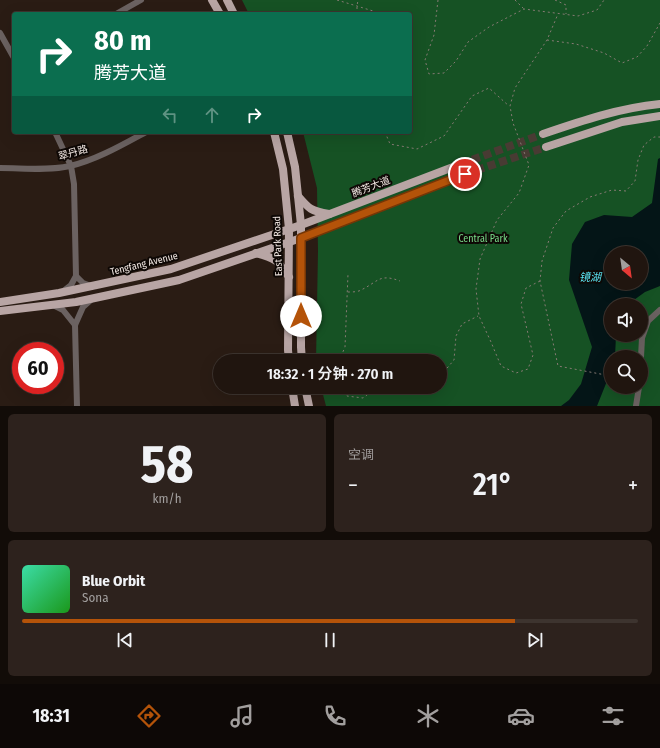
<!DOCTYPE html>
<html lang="zh">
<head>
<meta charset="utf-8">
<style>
  :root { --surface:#20150f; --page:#2d221d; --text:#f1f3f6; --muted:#a29f9e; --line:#3d342f; --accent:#b45309 }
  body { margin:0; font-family:"Fira Sans Condensed","Noto Sans SC",sans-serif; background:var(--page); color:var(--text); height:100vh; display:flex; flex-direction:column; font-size:15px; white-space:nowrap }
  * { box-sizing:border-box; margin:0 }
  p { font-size:13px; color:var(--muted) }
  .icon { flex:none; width:22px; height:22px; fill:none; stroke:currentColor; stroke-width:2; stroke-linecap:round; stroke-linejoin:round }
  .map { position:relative; height:406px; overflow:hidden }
  .side { display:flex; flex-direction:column; gap:8px; padding:8px; background:#120c08; flex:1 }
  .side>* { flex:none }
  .banner { position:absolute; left:12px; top:12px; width:400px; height:122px; border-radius:4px; box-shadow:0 4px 16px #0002,0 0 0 1px var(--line); background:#0b6e4f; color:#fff; overflow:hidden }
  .needle { width:26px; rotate:151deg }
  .tools { position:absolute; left:604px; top:246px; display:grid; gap:8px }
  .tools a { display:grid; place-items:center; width:44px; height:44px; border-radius:50%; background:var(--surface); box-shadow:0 4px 16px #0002,0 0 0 1px var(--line); font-size:20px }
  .speed { position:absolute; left:12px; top:342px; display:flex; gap:8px; font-size:20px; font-weight:700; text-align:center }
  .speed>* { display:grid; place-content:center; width:52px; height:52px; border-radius:50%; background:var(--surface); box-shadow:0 4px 16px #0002,0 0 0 1px var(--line); line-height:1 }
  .speed .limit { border:6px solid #d22; background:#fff; color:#111 }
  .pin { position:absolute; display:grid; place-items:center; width:34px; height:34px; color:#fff; margin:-17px; border:2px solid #fff; border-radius:50%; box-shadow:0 1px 4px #0007 }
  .me { position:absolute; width:44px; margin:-22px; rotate:0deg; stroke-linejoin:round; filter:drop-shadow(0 0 3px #0008) }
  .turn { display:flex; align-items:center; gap:14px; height:84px; padding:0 16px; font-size:18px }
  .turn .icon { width:52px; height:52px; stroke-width:2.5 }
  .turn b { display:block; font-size:28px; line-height:34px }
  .lanes { display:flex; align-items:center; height:38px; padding:0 16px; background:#0003; justify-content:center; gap:20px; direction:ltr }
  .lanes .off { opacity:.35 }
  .big { font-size:30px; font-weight:600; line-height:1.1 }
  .side .card { flex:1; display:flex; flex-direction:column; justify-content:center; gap:6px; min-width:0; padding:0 14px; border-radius:6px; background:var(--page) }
  .side .dial { align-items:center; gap:0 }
  .dial b { font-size:52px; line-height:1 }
  .song { display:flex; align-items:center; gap:12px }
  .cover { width:48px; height:48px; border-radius:6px; background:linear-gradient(135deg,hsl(160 70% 55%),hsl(120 70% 35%)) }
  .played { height:4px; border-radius:2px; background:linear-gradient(90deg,var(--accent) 80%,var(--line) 80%) }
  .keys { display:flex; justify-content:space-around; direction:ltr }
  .heat { display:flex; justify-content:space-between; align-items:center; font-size:22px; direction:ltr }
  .side .tiles { flex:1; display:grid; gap:8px; grid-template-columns:1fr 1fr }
  .card:last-child { grid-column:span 2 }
  .trip { position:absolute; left:213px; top:354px; width:234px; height:40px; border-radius:20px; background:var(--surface); box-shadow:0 4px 16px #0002,0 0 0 1px var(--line); font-weight:600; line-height:40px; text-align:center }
  .tab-bar { display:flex; height:64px; justify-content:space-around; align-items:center; background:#0d0806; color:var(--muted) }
  .tab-bar .icon { width:28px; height:28px }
  .tab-bar .active { color:var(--accent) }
  .tab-bar b { font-size:18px; color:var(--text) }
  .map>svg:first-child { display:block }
  .green { fill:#165224; fill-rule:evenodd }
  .water { fill:#041517; fill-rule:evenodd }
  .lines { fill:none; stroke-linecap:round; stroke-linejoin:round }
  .major-tunnel { stroke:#483b33; stroke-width:8; stroke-dasharray:8 4; stroke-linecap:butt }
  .path { stroke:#877b74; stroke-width:1; stroke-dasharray:2 3; stroke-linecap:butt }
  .minor { stroke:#6b6261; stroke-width:6 }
  .major { stroke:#b8a5a4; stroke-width:8 }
  .route-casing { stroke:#753606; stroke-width:10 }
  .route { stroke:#b45309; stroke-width:7 }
  .labels { text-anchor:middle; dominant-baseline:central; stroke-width:4; stroke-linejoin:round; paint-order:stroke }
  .street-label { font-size:10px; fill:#f4eae5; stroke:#0e0805 }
  .park-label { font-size:10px; fill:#79dc8a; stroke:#0e0805 }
  .water-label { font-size:11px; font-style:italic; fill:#5ce5f3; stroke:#0e0805 }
</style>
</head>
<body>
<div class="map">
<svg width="660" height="406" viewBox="0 0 660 406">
  <rect width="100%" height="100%" fill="#2a1c14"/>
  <path class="green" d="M242,0h418v406h-334l-5,-19h119v-26h-124l2,-110 -1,-63 -14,-56h107v-118h-161zM611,253h30v30h-30zM611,305h30v30h-30zM611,357h30v30h-30z"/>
  <path class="water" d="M660,158v128l-15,6 -18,13h-16v30h5l-1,22h-4v14l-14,35h-36l8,-6 12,-16 11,-37 -23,-67 3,-36 13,-22 19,-7 28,2 20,-14 6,-44zM611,253h30v30h-30z"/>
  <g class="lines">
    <g class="major-tunnel">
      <path d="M461,164l82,-30"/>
      <path d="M465,174l81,-27"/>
    </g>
    <g class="path">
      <path d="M337,0l46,14"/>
      <path d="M438,0l-4,35 -9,25 4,14 15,-1 12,-12 12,-19 21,-15 35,-18 54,7 19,-6 7,-10"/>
      <path d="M515,0l9,9"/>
      <path d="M555,0l11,5v9"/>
      <path d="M357,14v-8l1,-6"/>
      <path d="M547,40l29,4 28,9 18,10 15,-6 10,-11 13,-23"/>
      <path d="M385,132l5,12 27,5 27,-13 28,-40 17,-8 20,18"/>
      <path d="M540,281l-14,7 -5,16 12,51 -5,14 -12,4 -15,-7 -10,-24 -12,-26 -3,-27 4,-30 17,-39 22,-27 10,-28 -16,-42 -3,-17 5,-18 32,-48 11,-26"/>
      <path d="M348,292c4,0 10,0 13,-2 17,-8 18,-17 39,-9"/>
      <path d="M339,361l6,-14 3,-73"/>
      <path d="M385,361l2,-4 12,-1 5,5"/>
      <path d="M440,375l2,-1 12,-14 2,-24 6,-12 16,-8"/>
      <path d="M611,376l-53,-10 -18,-85 2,-20 11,-33 13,-17 24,-14 22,-7 14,1 9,-10 3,-21 6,-15 10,-8h6"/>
      <path d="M342,387l5,9 16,2 12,-9v-2"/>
    </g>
    <g class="minor">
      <path d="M116,14l25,-14"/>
      <path d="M0,33l14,25"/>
      <path d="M55,132l16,34 3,18 2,92"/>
      <path d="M0,168c23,0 48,3 70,-2 26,-6 52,-21 76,-34"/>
      <path d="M62,292l9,-7 5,-9 7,7 8,3"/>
      <path d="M53,305l10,5 12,15"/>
      <path d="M641,357l1,-19 6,-17 12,-11"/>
      <path d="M77,406l-2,-81 8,-18 9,-8"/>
      <path d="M636,406l3,-19"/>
    </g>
    <g class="major">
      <path d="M212,0l8,14"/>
      <path d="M227,0l7,14"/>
      <path d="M274,132l9,37 6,60 -1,121 1,11"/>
      <path d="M287,132l8,35 6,58v122l1,14"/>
      <path d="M543,134c38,-13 76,-26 117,-30"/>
      <path d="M546,147l76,-25 38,-6"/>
      <path d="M298,196c11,13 13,15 31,18"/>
      <path d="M256,253c20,5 22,8 33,24"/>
      <path d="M0,302l59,-9 112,-24 130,-44 160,-61"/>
      <path d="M0,311l76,-9 103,-22 122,-42 164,-64"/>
      <path d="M292,387l3,19"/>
      <path d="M305,387l4,19"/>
    </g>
  </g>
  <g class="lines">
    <defs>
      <path id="route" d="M301,316v-78l164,-64"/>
    </defs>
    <use href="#route" class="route-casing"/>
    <use href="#route" class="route"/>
  </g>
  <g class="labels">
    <g class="street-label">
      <text transform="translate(73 153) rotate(-16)">翠丹路</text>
      <text transform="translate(371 187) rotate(-21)">腾芳大道</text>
      <text transform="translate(278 246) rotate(-92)">East Park Road</text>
      <text transform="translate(144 264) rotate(-14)">Tengfang Avenue</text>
    </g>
    <g class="park-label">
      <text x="483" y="239">Central Park</text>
    </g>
    <g class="water-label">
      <text x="590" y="277">镜湖</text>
    </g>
  </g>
</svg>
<div class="tools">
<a><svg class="needle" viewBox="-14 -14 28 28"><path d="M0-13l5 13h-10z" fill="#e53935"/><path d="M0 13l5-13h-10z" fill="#a29f9e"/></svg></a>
<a><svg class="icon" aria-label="sound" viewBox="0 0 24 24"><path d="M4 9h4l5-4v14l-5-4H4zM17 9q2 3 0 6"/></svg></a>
<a><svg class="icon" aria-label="search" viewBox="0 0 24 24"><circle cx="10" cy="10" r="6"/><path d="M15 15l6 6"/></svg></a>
</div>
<div class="speed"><div class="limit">60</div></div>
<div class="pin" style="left:465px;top:174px;background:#d93025"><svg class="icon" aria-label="arrive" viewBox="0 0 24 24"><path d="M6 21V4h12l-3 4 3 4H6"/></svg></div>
<svg class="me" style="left:301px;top:316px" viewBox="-20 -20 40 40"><circle r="19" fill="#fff"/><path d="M0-13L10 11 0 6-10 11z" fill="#b45309"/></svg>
<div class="trip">18:32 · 1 分钟 · 270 m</div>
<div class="banner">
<div class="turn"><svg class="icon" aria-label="right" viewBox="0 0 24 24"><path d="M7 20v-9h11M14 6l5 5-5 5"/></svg><div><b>80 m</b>腾芳大道</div></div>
<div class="lanes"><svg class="icon off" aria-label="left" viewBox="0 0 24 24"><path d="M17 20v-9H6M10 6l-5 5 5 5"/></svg><svg class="icon off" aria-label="ahead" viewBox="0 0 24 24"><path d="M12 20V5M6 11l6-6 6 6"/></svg><svg class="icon" aria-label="right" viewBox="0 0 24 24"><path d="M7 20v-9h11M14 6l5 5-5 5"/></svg></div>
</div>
</div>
<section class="side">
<div class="tiles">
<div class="card dial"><b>58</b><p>km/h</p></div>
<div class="card"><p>空调</p>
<div class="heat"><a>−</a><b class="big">21°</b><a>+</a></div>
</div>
<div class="card">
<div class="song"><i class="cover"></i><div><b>Blue Orbit</b><p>Sona</p></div></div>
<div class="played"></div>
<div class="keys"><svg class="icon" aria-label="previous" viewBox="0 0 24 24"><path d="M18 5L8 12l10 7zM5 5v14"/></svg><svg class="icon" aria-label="pause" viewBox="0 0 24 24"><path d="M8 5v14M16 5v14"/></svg><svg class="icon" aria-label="next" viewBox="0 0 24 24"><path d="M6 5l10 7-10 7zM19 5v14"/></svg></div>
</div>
</div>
</section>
<nav class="tab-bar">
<b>18:31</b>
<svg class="icon active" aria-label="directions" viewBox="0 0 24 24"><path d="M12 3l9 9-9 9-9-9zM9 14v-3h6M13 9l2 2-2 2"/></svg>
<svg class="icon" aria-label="music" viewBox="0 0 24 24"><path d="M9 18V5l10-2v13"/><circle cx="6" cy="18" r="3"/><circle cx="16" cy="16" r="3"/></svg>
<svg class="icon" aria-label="phone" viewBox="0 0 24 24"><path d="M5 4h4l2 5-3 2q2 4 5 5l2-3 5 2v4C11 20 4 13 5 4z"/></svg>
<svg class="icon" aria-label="climate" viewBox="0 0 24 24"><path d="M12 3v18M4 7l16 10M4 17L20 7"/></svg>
<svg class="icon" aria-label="car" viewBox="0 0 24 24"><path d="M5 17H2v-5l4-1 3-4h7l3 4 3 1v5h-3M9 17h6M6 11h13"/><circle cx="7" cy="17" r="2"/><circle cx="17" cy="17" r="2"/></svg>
<svg class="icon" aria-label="filters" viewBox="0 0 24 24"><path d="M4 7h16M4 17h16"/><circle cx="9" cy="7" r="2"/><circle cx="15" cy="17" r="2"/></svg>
</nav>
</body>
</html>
